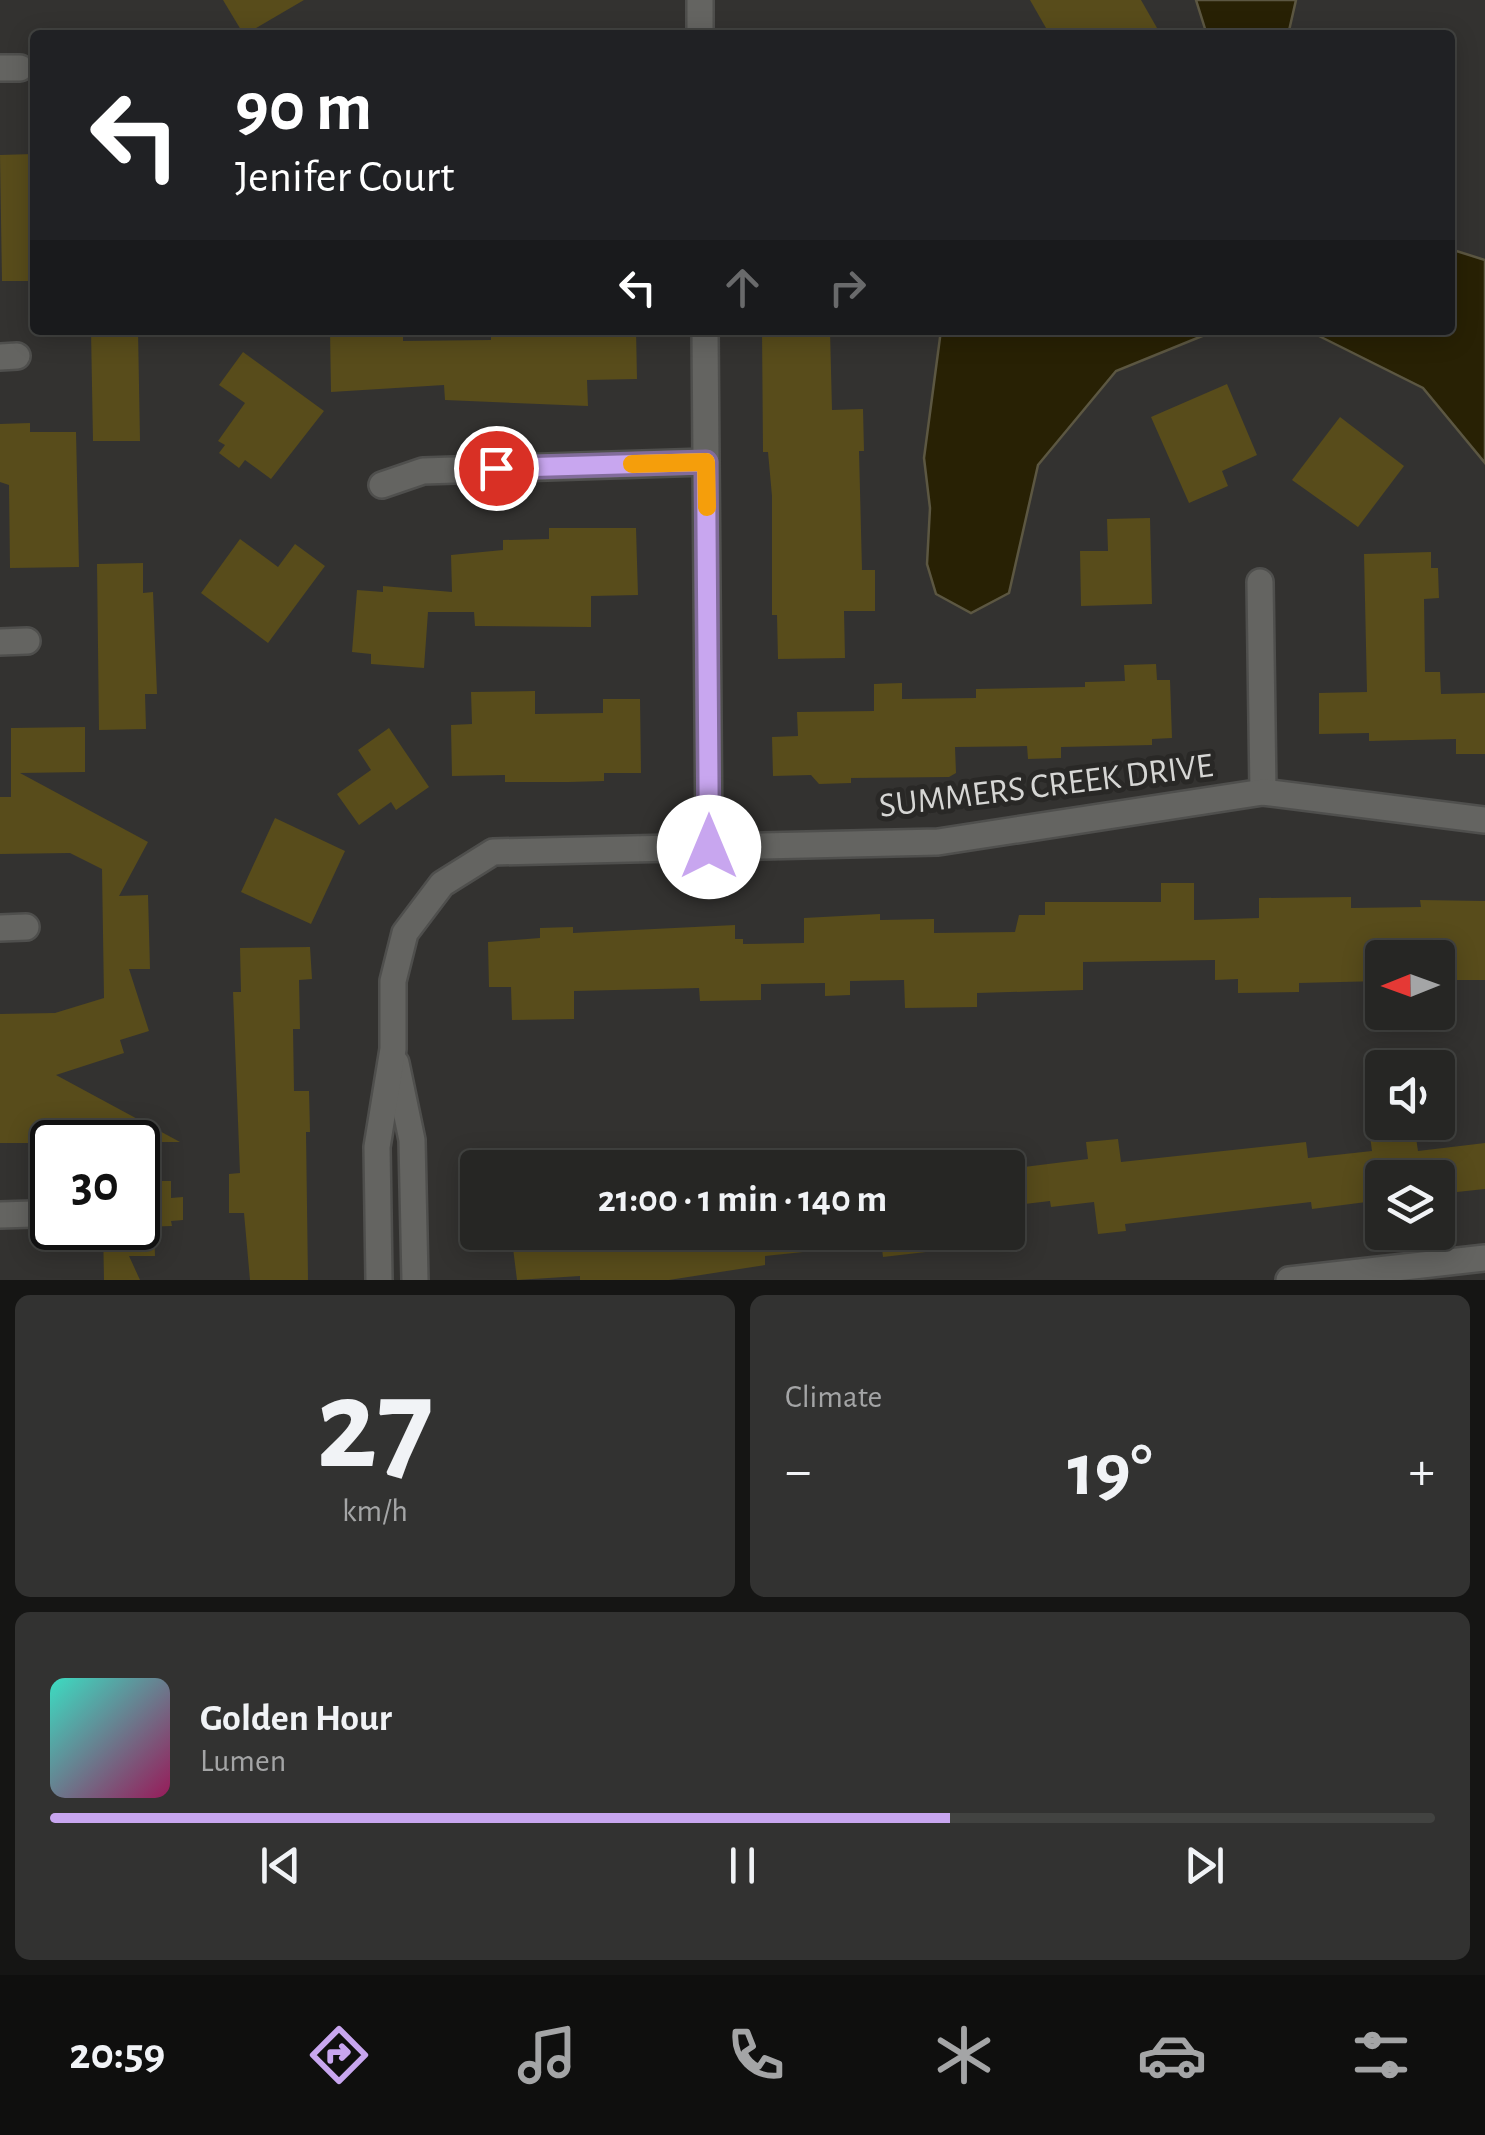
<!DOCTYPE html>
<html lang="en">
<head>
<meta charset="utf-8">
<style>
  :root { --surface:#262624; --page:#323231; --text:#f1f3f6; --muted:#a4a5a6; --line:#424341; --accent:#c8a6ef }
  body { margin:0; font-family:"Alegreya Sans",sans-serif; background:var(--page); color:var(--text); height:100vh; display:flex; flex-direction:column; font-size:38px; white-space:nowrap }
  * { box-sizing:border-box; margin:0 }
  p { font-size:32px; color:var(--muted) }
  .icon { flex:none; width:55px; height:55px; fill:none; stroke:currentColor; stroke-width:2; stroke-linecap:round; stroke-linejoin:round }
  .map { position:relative; height:1280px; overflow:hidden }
  .panel { display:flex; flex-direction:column; gap:15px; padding:15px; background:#151514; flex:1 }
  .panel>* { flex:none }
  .banner { position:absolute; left:30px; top:30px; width:1425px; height:305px; border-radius:10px; box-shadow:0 5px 25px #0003,0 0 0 2px var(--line); background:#202124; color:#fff; overflow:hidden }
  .needle { width:65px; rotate:269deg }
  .fabs { position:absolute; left:1365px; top:940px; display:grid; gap:20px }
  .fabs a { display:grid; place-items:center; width:90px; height:90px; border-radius:10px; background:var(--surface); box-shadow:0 5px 25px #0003,0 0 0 2px var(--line); font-size:50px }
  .speed { position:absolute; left:30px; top:1120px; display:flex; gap:20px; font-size:50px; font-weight:700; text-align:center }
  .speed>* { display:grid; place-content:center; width:130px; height:130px; border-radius:50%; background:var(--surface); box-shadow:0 5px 25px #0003,0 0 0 2px var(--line); line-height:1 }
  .speed .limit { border:5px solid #111; border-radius:15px; background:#fff; color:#111 }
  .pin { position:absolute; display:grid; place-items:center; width:85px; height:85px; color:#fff; margin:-42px; border:5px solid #fff; border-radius:50%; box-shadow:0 2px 10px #0007 }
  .me { position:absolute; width:110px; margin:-55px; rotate:0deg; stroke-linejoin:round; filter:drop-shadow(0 0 8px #0008) }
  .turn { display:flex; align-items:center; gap:35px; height:210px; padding:0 40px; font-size:45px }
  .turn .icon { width:130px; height:130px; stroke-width:2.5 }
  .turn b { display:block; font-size:70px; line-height:85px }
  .lanes { display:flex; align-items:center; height:95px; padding:0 40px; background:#0003; justify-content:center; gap:50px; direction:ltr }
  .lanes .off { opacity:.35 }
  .big { font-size:75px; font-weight:700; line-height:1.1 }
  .panel .card { flex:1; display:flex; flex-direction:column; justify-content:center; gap:15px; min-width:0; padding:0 35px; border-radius:15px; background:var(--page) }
  .panel .dial { align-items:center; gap:0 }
  .dial b { font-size:130px; line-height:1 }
  .song { display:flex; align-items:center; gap:30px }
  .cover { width:120px; height:120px; border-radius:15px; background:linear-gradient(135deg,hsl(170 70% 55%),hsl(330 70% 35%)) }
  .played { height:10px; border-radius:5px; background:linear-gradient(90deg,var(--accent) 65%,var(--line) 65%) }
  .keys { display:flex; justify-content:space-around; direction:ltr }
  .heat { display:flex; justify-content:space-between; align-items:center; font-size:55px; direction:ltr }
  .panel .tiles { flex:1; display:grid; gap:15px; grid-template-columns:1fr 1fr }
  .card:last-child { grid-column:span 2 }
  .trip { position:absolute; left:460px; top:1150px; width:565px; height:100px; border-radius:10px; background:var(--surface); box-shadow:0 5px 25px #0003,0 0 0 2px var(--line); font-weight:700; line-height:100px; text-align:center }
  .dock { display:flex; height:160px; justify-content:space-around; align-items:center; background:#0f0f0e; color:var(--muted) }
  .dock .icon { width:70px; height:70px }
  .dock .selected { color:var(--accent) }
  .dock b { font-size:45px; color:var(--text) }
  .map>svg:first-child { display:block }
  .water { fill:#282104; stroke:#5c5742; stroke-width:2.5 }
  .building { fill:#584c1b }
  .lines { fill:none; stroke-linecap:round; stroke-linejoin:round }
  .minor-casing { stroke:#4f4f4d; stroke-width:30 }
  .minor { stroke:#646461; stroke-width:25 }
  .route-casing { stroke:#826c9b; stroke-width:25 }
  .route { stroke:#c8a6ef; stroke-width:18 }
  .slow { stroke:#f59e0b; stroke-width:18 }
  .labels { text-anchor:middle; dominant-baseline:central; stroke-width:10; stroke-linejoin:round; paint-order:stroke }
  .street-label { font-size:35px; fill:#d6d6d4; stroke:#292826 }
</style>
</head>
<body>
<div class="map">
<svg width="1485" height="1280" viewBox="0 0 1485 1280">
  <rect width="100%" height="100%" fill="#333230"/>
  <g class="water">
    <path d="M1196,0h100l-8,35h-81z"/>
    <path d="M1450,249l35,11v203l-62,-75 -116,-58h143z"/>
    <path d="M941,330h276l-101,41 -78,94 -29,128 -38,20 -35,-19 -9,-30 3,-56 -6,-50z"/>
  </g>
  <g class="building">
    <path d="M223,0h81l-60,35z"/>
    <path d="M1030,0h111l20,35h-111z"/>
    <path d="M33,154l2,127h-33l-2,-126z"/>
    <path d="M91,330h47l2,111h-47z"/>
    <path d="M330,330h73v11l88,-1v-10h145l1,49 -50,1 1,26 -143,-6 -1,-15 -113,7z"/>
    <path d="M762,330h68l2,80 31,-1 1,42h-5l3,119h13v41h-31l1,47 -67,1 -1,-44h-5v-119l-4,-44h-5z"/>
    <path d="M243,352l81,59 -53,68 -26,-19 -6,8 -20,-15 6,-8 -7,-4 27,-38 -26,-18z"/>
    <path d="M1227,384l30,71 -35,16 6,15 -39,17 -38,-86z"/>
    <path d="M1340,417l64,49 -46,61 -66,-47z"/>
    <path d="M30,423v9h46l3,135 -69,1 -1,-83 -9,-3v-58z"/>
    <path d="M1150,518l2,86 -71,2 -1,-55h28l-1,-32z"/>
    <path d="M549,528h87l2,67 -47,1v31l-116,-1 -1,-14h-46l-4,56 -53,-4v-10l-19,-2 5,-62 26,2v-6l69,6 -1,-37 52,-5v-10l46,-1z"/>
    <path d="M240,539l38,28 17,-23 30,22 -57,77 -67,-50z"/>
    <path d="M1431,552v16h7l1,30 -15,1 1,73h15l1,22 44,-1v61h-29v-15l-87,2v-8l-50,1v-41l48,-1 -3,-138z"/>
    <path d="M143,563v30l10,-1 4,102h-12l1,35 -47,1 -2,-166z"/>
    <path d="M1156,664l1,16h13l2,58 -20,1v6l-91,2v11l-33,1 -1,-13 -72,1 1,26 -7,4 -98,1v5l-32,1 -8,-9 -38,1 -1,-39 26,-1 -1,-24 77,-1v-27l28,-1v16l74,-1v-9l109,-2v-5l40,-1 -1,-16z"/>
    <path d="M535,691v23l68,-1v-14h37l1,74h-37v8l-35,1h-64v-7l-53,1 -1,-51 21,-1 -1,-32z"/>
    <path d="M85,727v45l-65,1 128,69 -29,54 29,-1 2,74h-21l20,62 -29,9 4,13 -68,22 124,67h-95l-37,-19 1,20h-49v-129l55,-1 49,-15 -2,-129 -32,-16 -70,1v-57h11v-69z"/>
    <path d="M389,728l40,59 -33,23 -5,-8 -32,23 -22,-31 34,-24 -13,-20z"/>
    <path d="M275,818l70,33 -34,73 -70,-32z"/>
    <path d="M1161,883h33v37l65,-2v-20l92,-1v11l70,-1 -1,-7 65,1v79h-47v-22h-56v23l-83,2v9l-61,1v-14l-23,1v-20l-132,2v28l-106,3v14l-72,1 -1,-28 -54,1v14l-25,1v-13l-64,1v16l-61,1 -1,-13 -125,3v28l-62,1 -1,-33h-22l-1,-45 52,-4v-10l33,-1v6l162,-8v14h8v5l61,-1v-25l76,-4v6l54,-1v14l81,-1 4,-17h26v-13h116z"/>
    <path d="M310,947l2,32 -13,1 1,49h-7l1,62h15l1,41h-4l2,148h-58l-6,-67h-15v-39l11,-1 -7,-181h8l-1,-44z"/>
    <path d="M1415,1131l3,20 67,-8v46l-47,5v-16h-56v22l-70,9 -1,-7 -186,22 1,7 -28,3 -4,-32 -43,5 -1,-6 -42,5v-37l80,-10 -2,-17 32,-3 3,23 185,-20 2,16 64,-7 -2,-15z"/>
    <path d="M138,1181h33v17l12,-1v23l-12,1 1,5 -34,1z"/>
    <path d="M103,1228h51l1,28h-26l11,24h-36z"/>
    <path d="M523,1232h308l1,17 -67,7v9l-96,15h-89v-4l-63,4 -5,-40 11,-1z"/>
    <path d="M880,1232h71l1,17 -69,8z"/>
  </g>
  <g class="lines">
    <defs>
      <g id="minor">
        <path d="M700,0v35"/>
        <path d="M0,68h20"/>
        <path d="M705,330l4,517"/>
        <path d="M0,357l17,-1"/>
        <path d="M382,485l41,-14 283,-9"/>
        <path d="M1260,582l3,210"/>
        <path d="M0,642l27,-1"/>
        <path d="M0,928l26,-1"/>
        <path d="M396,1063l16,77 3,140"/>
        <path d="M0,1215l33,-1"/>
        <path d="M379,1280l-2,-133 16,-98v-68l12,-48 37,-49 51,-32 445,-10 325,-50 222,28"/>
        <path d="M1289,1280l196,-22"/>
      </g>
    </defs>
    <use href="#minor" class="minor-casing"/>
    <use href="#minor" class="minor"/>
  </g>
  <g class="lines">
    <defs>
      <path id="route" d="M496,468l210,-6 3,385"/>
    </defs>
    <use href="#route" class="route-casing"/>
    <use href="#route" class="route"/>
    <path class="slow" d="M632,464l74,-2 1,45"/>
  </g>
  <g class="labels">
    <g class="street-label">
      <text transform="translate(1046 786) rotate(-7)">SUMMERS CREEK DRIVE</text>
    </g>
  </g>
</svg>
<div class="fabs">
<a><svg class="needle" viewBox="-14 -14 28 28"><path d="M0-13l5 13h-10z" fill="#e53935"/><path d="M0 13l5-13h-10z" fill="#a4a5a6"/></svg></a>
<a><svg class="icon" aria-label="sound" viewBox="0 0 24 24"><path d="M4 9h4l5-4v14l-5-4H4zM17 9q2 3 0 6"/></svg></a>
<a><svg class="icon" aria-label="layers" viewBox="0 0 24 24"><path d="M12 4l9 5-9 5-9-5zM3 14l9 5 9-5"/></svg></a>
</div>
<div class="speed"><div class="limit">30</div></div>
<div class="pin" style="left:496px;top:468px;background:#d93025"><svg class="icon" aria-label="arrive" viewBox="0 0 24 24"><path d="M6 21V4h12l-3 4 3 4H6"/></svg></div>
<svg class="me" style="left:709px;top:847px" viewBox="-20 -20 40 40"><circle r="19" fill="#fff"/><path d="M0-13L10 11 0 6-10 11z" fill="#c8a6ef"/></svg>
<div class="trip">21:00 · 1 min · 140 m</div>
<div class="banner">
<div class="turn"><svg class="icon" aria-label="left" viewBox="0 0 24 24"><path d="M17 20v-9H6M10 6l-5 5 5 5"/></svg><div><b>90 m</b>Jenifer Court</div></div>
<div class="lanes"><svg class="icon" aria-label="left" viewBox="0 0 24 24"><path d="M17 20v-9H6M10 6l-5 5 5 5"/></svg><svg class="icon off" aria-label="ahead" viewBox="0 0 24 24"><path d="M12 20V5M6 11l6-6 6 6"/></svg><svg class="icon off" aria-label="right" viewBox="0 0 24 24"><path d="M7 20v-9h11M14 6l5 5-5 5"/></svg></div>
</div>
</div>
<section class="panel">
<div class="tiles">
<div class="card dial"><b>27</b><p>km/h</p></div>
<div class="card"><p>Climate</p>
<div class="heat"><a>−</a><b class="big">19°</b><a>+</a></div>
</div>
<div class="card">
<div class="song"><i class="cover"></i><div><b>Golden Hour</b><p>Lumen</p></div></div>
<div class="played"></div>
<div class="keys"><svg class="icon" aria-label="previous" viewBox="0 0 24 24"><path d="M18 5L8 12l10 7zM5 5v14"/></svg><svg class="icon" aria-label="pause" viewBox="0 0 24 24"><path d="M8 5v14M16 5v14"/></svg><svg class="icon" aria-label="next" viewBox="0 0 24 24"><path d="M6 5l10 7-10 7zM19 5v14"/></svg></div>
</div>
</div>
</section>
<nav class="dock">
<b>20:59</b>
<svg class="icon selected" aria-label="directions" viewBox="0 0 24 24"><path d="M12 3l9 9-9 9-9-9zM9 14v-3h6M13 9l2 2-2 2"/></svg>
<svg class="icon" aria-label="music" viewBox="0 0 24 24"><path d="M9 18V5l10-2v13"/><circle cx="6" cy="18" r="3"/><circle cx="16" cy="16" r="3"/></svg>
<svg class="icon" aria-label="phone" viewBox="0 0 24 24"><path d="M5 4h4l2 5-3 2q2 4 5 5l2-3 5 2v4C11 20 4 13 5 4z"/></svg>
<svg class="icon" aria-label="climate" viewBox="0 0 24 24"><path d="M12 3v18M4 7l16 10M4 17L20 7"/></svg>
<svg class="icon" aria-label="car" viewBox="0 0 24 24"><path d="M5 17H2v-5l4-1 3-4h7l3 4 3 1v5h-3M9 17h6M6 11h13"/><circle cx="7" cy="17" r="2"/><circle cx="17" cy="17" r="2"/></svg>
<svg class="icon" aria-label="filters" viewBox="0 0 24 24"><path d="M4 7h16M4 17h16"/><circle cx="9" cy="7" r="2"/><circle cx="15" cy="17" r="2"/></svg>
</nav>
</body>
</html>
